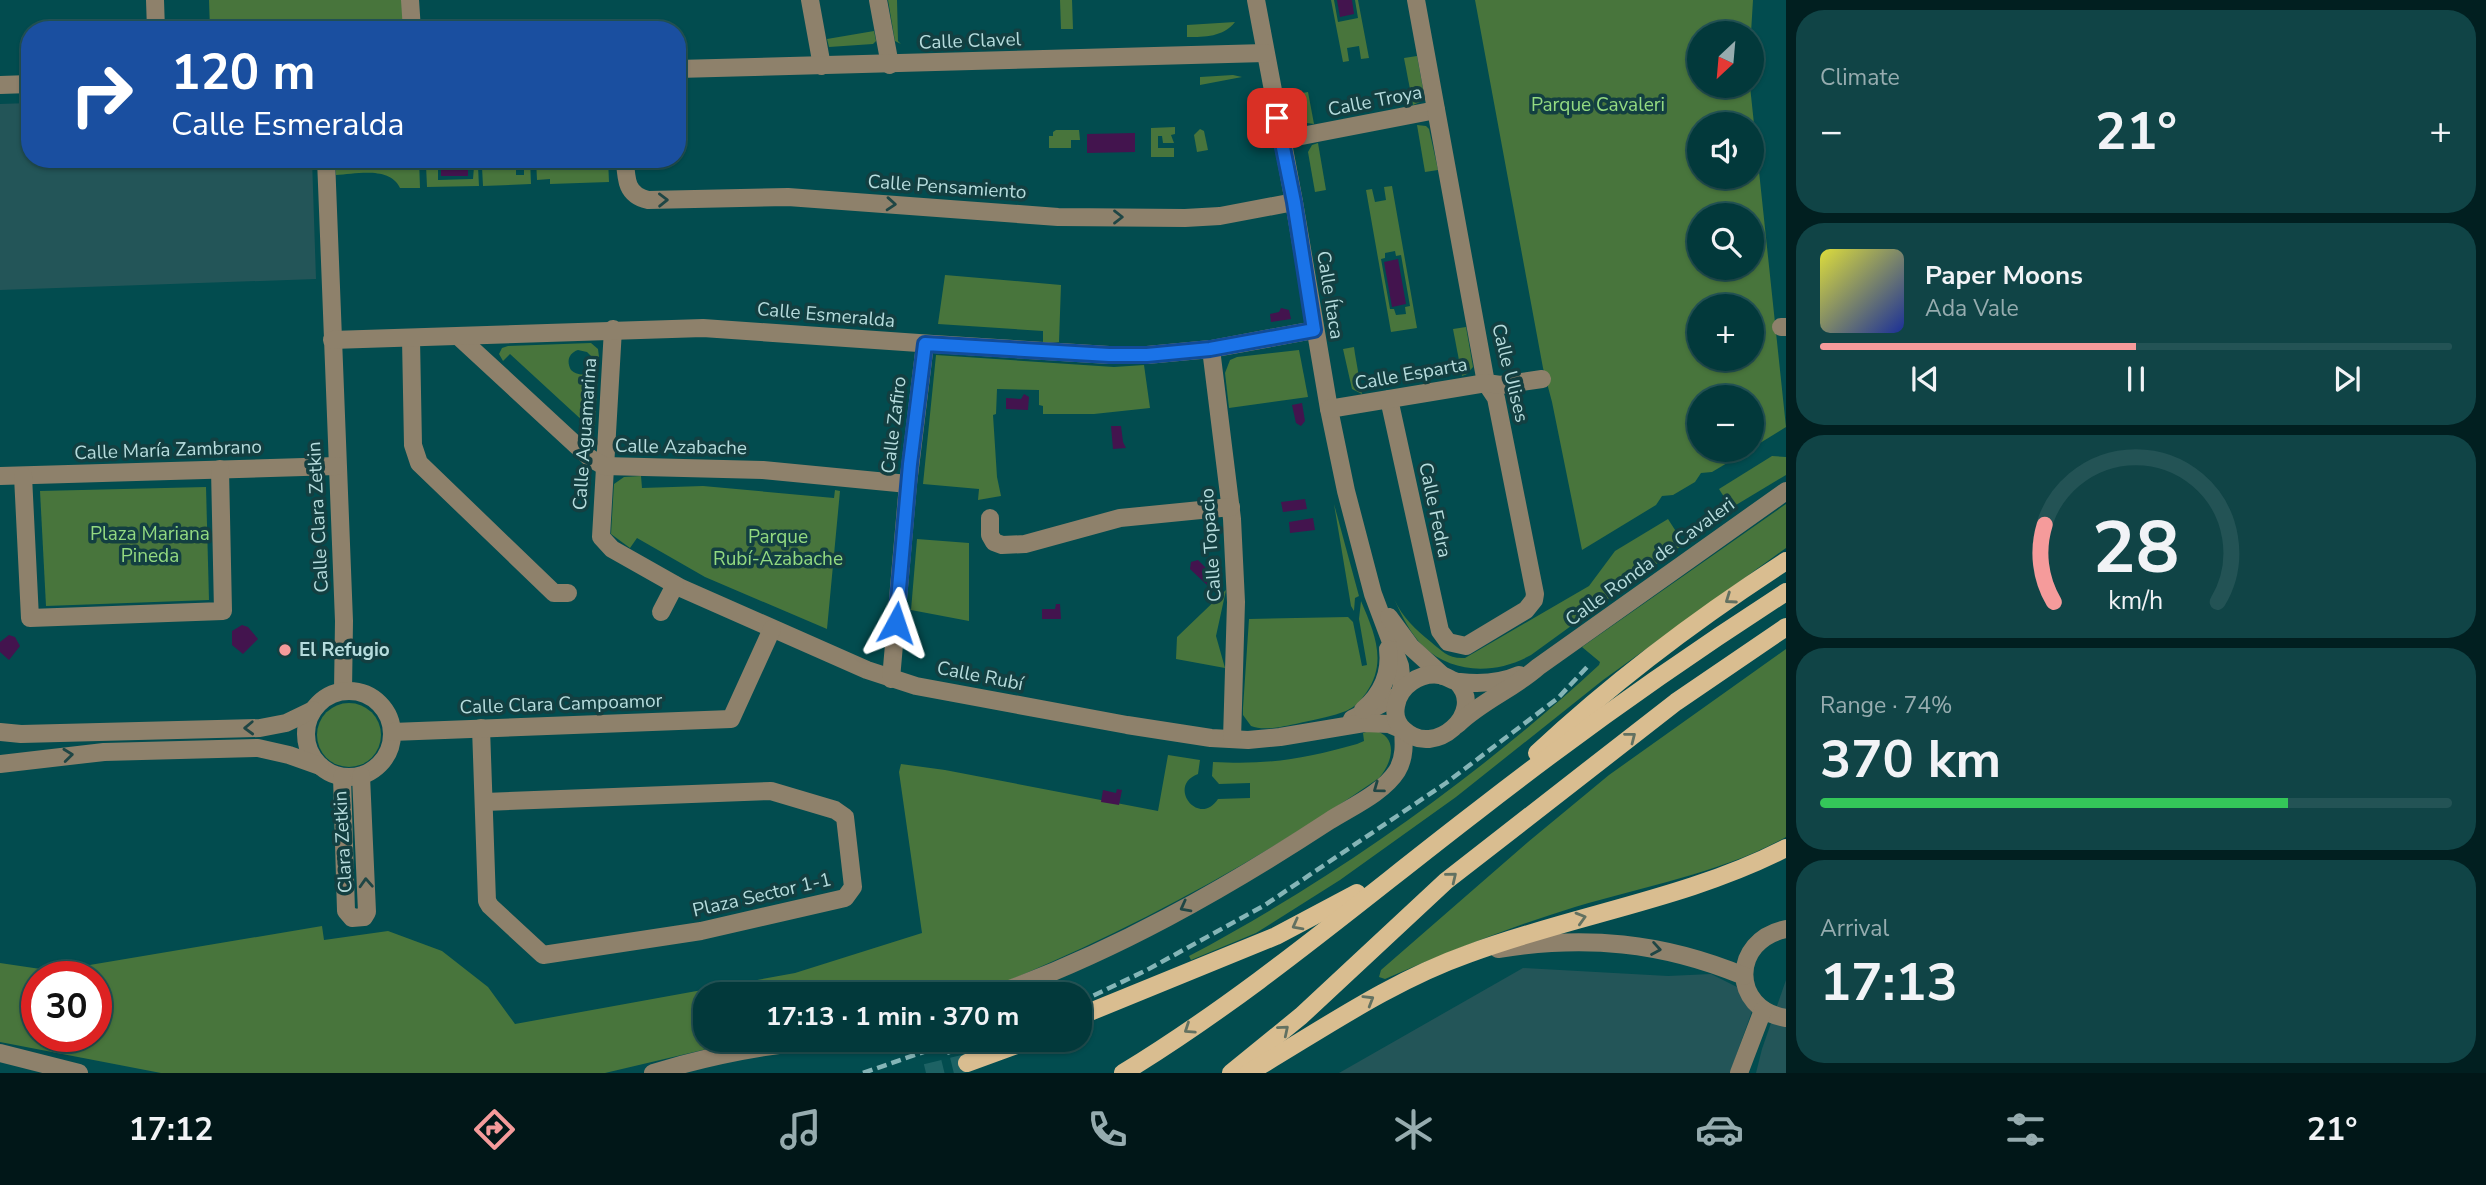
<!DOCTYPE html>
<html lang="en">
<head>
<meta charset="utf-8">
<style>
  :root { --surface:#02393b; --page:#104446; --text:#f1f3f6; --muted:#96acaf; --line:#235355; --accent:#f59b9b }
  body { margin:0; font-family:"Nunito Sans",sans-serif; background:var(--page); color:var(--text); height:100vh; display:flex; flex-direction:column; font-size:26px; white-space:nowrap }
  * { box-sizing:border-box; margin:0 }
  p { font-size:23px; color:var(--muted) }
  .icon { flex:none; width:38px; height:38px; fill:none; stroke:currentColor; stroke-width:2; stroke-linecap:round; stroke-linejoin:round }
  .map { position:relative; flex:1; overflow:hidden }
  .details { display:flex; flex-direction:column; gap:10px; padding:10px; background:#011f20; width:700px }
  .details>* { flex:none }
  .hud { position:absolute; left:21px; top:21px; width:665px; height:147px; border-radius:28px; box-shadow:0 2px 5px #0004,0 0 0 2px var(--line); background:#1a4fa0; color:#fff; overflow:hidden }
  .needle { width:46px; rotate:206deg }
  .tools { position:absolute; left:1687px; top:21px; display:grid; gap:14px }
  .tools a { display:grid; place-items:center; width:77px; height:77px; border-radius:50%; background:var(--surface); box-shadow:0 2px 5px #0004,0 0 0 2px var(--line); font-size:35px }
  .speed { position:absolute; left:21px; top:961px; display:flex; gap:14px; font-size:35px; font-weight:700; text-align:center }
  .speed>* { display:grid; place-content:center; width:91px; height:91px; border-radius:50%; background:var(--surface); box-shadow:0 2px 5px #0004,0 0 0 2px var(--line); line-height:1 }
  .speed .limit { border:10px solid #d22; background:#fff; color:#111 }
  .pin { position:absolute; display:grid; place-items:center; width:60px; height:60px; color:#fff; margin:-30px; border-radius:14px; box-shadow:0 4px 10px #0006 }
  .me { position:absolute; width:77px; margin:-38px; rotate:5deg; stroke-linejoin:round; filter:drop-shadow(0 0 5px #0008) }
  .turn { display:flex; align-items:center; gap:24px; height:147px; padding:0 35px; font-size:32px }
  .turn .icon { width:91px; height:91px; stroke-width:2.5 }
  .turn b { display:block; font-size:49px; line-height:60px }
  .big { font-size:52px; font-weight:700; line-height:1.1 }
  .details .widget { flex:1; display:flex; flex-direction:column; justify-content:center; gap:10px; min-width:0; padding:0 24px; border-radius:28px; background:var(--page) }
  .details .dial { align-items:center; gap:0 }
  .dial svg { height:182px; overflow:visible; fill:none; stroke:var(--line); stroke-width:7; stroke-linecap:round; text-anchor:middle }
  .dial text { fill:var(--text); stroke:none }
  .song { display:flex; align-items:center; gap:21px }
  .cover { width:84px; height:84px; border-radius:10px; background:linear-gradient(135deg,hsl(60 70% 55%),hsl(230 70% 35%)) }
  .played { height:7px; border-radius:4px; background:linear-gradient(90deg,var(--accent) 50%,var(--line) 50%) }
  .keys { display:flex; justify-content:space-around; direction:ltr }
  .heat { display:flex; justify-content:space-between; align-items:center; font-size:38px; direction:ltr }
  .charge { height:10px; border-radius:5px; background:linear-gradient(90deg,#34c759 74%,var(--line) 0) }
  .trip { position:absolute; left:693px; top:982px; width:399px; height:70px; border-radius:28px; background:var(--surface); box-shadow:0 2px 5px #0004,0 0 0 2px var(--line); font-weight:700; line-height:70px; text-align:center }
  .menu { display:flex; height:112px; justify-content:space-around; align-items:center; background:#011718; color:var(--muted) }
  .menu .icon { width:49px; height:49px }
  .menu .selected { color:var(--accent) }
  .menu b { font-size:32px; color:var(--text) }
  main { display:flex; flex:1; min-height:0 }
  .map>svg:first-child { display:block }
  .built { fill:#235558 }
  .green { fill:#48753c; fill-rule:evenodd }
  .water { fill:#43144e }
  .lines { fill:none; stroke-linecap:round; stroke-linejoin:round }
  .major-tunnel { stroke:#1d6264; stroke-width:18; stroke-dasharray:18 9; stroke-linecap:butt }
  .minor { stroke:#8e816b; stroke-width:18 }
  .major { stroke:#d9bd90; stroke-width:18 }
  .rail { stroke:#85b5b7; stroke-width:4.5; stroke-dasharray:10 5; stroke-linecap:butt }
  .oneway { stroke:#1f4645 }
  .oneway2 { stroke:#627161 }
  .route-casing { stroke:#114b97; stroke-width:18 }
  .route { stroke:#1a73e8; stroke-width:12 }
  .poi-dot { fill:#f59b9b; stroke:#133f41; stroke-width:2.5 }
  .labels { text-anchor:middle; dominant-baseline:central; stroke-width:7; stroke-linejoin:round; paint-order:stroke }
  .street-label { font-size:19px; fill:#b6dcdd; stroke:#133f41 }
  .park-label { font-size:19px; fill:#93da81; stroke:#133f41 }
  .poi-label { font-size:19px; font-weight:bold; fill:#b6dcdd; stroke:#133f41; text-anchor:start }
</style>
</head>
<body>
<main>
<div class="map">
<svg width="1786" height="1073" viewBox="0 0 1786 1073">
  <rect width="100%" height="100%" fill="#024c4f"/>
  <g class="built">
    <path d="M30,103v56h282l4,120 -316,11v-186z"/>
    <path d="M1523,968l145,8 43,-2 26,13 15,24 -22,62h-391z"/>
    <path d="M1786,980v93h-30l6,-24z"/>
  </g>
  <g class="green">
    <path d="M209,0h201l2,30h-202z"/>
    <path d="M888,0h9l1,41 3,3 -6,-3z"/>
    <path d="M1060,0h12l1,29h-12z"/>
    <path d="M1331,0h3l4,22 20,-4 -3,-18h3l11,58 -8,1 -2,-13 -12,2 2,13 -6,1z"/>
    <path d="M1475,0h278l-2,33h-52v53h51l36,341 -34,21v-51h-53v53h50l-37,22 -11,1 -6,9 -22,13 -11,1 -6,9 -74,45 -30,-148 -9,-34zM1699,124h53v53h-53zM1699,215h53v53h-53zM1699,306h53v53h-53z"/>
    <path d="M1235,22c-12,15 -30,15 -48,15v-12z"/>
    <path d="M874,31l2,10 -3,3 -44,3 -2,-8z"/>
    <path d="M1417,56l6,33 -3,13 -7,3 -9,-47z"/>
    <path d="M1233,75l9,2 -42,8v-8z"/>
    <path d="M1308,92l6,32 -7,-1 -6,-7 -4,-22z"/>
    <path d="M1417,125l9,1 3,3 9,41 -13,2z"/>
    <path d="M1175,127v7l-4,1 3,8h-11l-1,-7h-4v12h16v9h-23v-29z"/>
    <path d="M1200,129l4,2 4,19 -11,2 -3,-17z"/>
    <path d="M1056,130h23l1,10h-9v8h-22v-12h4v-4z"/>
    <path d="M1318,143l8,47 -11,2 -7,-40 4,-7z"/>
    <path d="M335,159h84l1,29h-20c-10,-22 -44,-14 -64,-13z"/>
    <path d="M524,159h6l1,25 -48,2 -1,-19 34,-1v9h8z"/>
    <path d="M536,159h72l1,23 -59,2v-5l-13,1z"/>
    <path d="M426,165h12v15l35,-1 1,-12h4l1,19 -52,1z"/>
    <path d="M1392,186l25,142 -26,4 -25,-142 6,-1 3,13 11,-2 -2,-13zM1395,251l1,5 5,-1 9,51 -5,1 1,7 -10,1 -2,-6h-4l-9,-50 4,-1v-5z"/>
    <path d="M945,275l116,10 -2,57h-16v-11l-105,-7z"/>
    <path d="M1466,327l7,40 -6,7 -5,2 -9,-47z"/>
    <path d="M591,343l7,6 1,8 -8,-1 -4,-4 -9,-2c-9,3 -12,11 -7,20 7,6 14,6 20,-1h7l-3,56 -7,8 -9,-3 6,-7 -75,-69 -7,7 -4,-7 3,-6 6,-2z"/>
    <path d="M1354,347l1,7 7,40 -10,-5 -9,-40z"/>
    <path d="M1299,350l9,47 -79,11 -4,-35 5,-13 7,-3z"/>
    <path d="M936,355l178,12 30,-2 6,43 -56,6h-51v-8l-4,-1v-15l-42,-1 -1,25 -3,1 4,62 4,19 -23,4 1,-11 -56,-5z"/>
    <path d="M1772,456l14,1v18l-55,33 -12,-19z"/>
    <path d="M641,476l1,12 61,-2 131,12 1,-8 5,1 -13,138 -122,-52 -68,-39 -7,10 -19,-14 3,-50 10,-7z"/>
    <path d="M206,487l3,113 -163,6 -6,-115z"/>
    <path d="M1334,504l25,92 -4,2 -1,13 -3,-5z"/>
    <path d="M1786,504v44l-183,132 -147,117 -116,83 -84,53 -65,27 -2,-4c145,-77 289,-179 410,-291l1,-3 -18,-15z"/>
    <path d="M1668,519l16,25 -153,111c-34,19 -78,20 -108,-9 -13,-13 -21,-30 -29,-47 9,19 21,30 37,43 11,9 17,17 34,16l124,-72 26,-35z"/>
    <path d="M917,539l52,4v78l-58,-11z"/>
    <path d="M1226,590l-10,46 9,32 -49,-9 1,-22z"/>
    <path d="M1361,601c13,31 27,61 5,92 -5,7 -11,14 -20,18 -13,5 -28,8 -42,11 -14,3 -39,10 -53,4l-8,-11v-7l6,-89 99,-2 5,5 9,44 5,-1 -8,-46z"/>
    <path d="M1786,649v188c-65,36 -141,49 -211,70 -65,20 -128,45 -190,72l-6,-2 2,-7 147,-128 81,-67z"/>
    <circle cx="349" cy="735" r="32"/>
    <path d="M1373,730c26,6 20,32 6,48 -126,87 -261,159 -403,216h-22l6,-9 -31,6v3h-224v46h40l-140,33h-444l-161,-31v-79l54,8 268,-45 2,14 64,-9 54,20 46,36 27,37 280,-51 127,-40 -23,-161 2,-8 44,6 213,41 10,-56 32,5 -2,14c-32,12 1,54 20,25l32,-1v-15l-31,1 -7,-8 1,-14c56,3 91,-3 144,-18l7,-3 -1,-8zM37,976h59v60h-59z"/>
  </g>
  <g class="water">
    <path d="M1337,0h15l2,14 -14,3z"/>
    <path d="M1135,133v19l-48,1v-19z"/>
    <rect x="441" y="159" width="27" height="17"/>
    <path d="M1398,259l8,45 -14,3 -8,-45z"/>
    <path d="M1281,308l8,2 2,9 -20,3 -1,-8 9,-2z"/>
    <path d="M1024,394l5,3 -1,13 -22,-1v-11l15,1z"/>
    <path d="M1302,403l3,18 -4,5 -5,-3 -4,-18z"/>
    <path d="M1121,426l2,16 3,6 -13,1 -2,-23z"/>
    <path d="M1305,499l2,10 -24,3 -2,-10z"/>
    <path d="M1313,518l2,12 -25,3 -1,-11z"/>
    <path d="M1198,560l16,16 -7,9 -17,-16 1,-7z"/>
    <path d="M1056,604h4l1,15h-19v-10h13z"/>
    <path d="M242,625l6,2 10,12 -15,15 -11,-9v-14z"/>
    <path d="M9,635l6,2 5,9 -11,14 -9,-8v-10z"/>
    <path d="M1117,789l5,1 -3,15 -18,-3 2,-12 13,3z"/>
  </g>
  <g class="lines">
    <path class="major-tunnel" d="M926,1073l41,-10"/>
    <g class="minor">
      <path d="M155,0l1,30"/>
      <path d="M410,0l2,30"/>
      <path d="M810,0l12,66"/>
      <path d="M878,0l12,65"/>
      <path d="M1256,0l38,202 35,207 17,82 27,103 27,72 2,20 -3,9 -47,24"/>
      <path d="M677,69l588,-16"/>
      <path d="M0,85l30,-1"/>
      <path d="M1281,140l155,-30"/>
      <path d="M326,159l18,462 -1,70"/>
      <path d="M625,159c1,20 1,36 23,41l140,-3 270,20 127,1 35,-2 74,-14"/>
      <path d="M1781,327h5"/>
      <path d="M613,329l-12,208 11,12 69,39 186,82 49,16 211,39 84,13 37,2 32,-3 84,-14 25,1 14,6c1,13 2,28 -6,41 -14,22 -46,36 -68,50 -104,68 -215,131 -333,173"/>
      <path d="M459,337l131,121 14,8 159,4 145,14"/>
      <path d="M411,339l2,106 6,18 135,130h14"/>
      <path d="M332,340l371,-12 230,16 176,11h38l64,-6 103,-19"/>
      <path d="M1211,349l21,170 4,83 -4,137"/>
      <path d="M1389,399l51,232 8,11 18,4 60,-36 8,-10 1,-6 -39,-196 -10,-15 -70,-383"/>
      <path d="M1329,409l157,-26 15,2 41,-6"/>
      <path d="M0,476l337,-10"/>
      <path d="M23,476l7,142 193,-7 -3,-142"/>
      <path d="M990,518v17l4,7 8,3 23,-1 95,-26 111,-11"/>
      <path d="M661,612l14,-27"/>
      <path d="M1389,617l22,30 32,29"/>
      <path d="M891,679l17,-195 17,-140"/>
      <path d="M1457,682c30,30 -23,77 -53,48 -7,-6 -10,-14 -8,-24 3,-20 24,-34 44,-31 7,1 13,7 20,7 20,2 41,1 59,-7"/>
      <circle cx="349" cy="734" r="43"/>
      <path d="M1363,710c19,-16 28,-36 25,-61"/>
      <path d="M1458,724c24,-23 55,-35 80,-57l248,-176"/>
      <path d="M481,728l6,173 3,5 53,49 158,-24 144,-33 8,-11 -8,-70 -10,-7 -64,-19 -286,11"/>
      <path d="M0,732l21,2 239,-6 26,-5 27,-13"/>
      <path d="M392,732l339,-13 41,-90"/>
      <path d="M0,764l104,-12 154,-4 31,7 31,11"/>
      <path d="M342,777l4,134 6,7 12,-1 3,-5 -6,-136"/>
      <path d="M1786,929c-55,11 -56,80 0,89"/>
      <path d="M1498,949c87,-14 164,-7 246,27"/>
      <path d="M0,1053l79,20"/>
      <path d="M653,1073c55,-17 111,-28 169,-33"/>
      <path d="M1739,1073l24,-63"/>
    </g>
    <g class="major">
      <path d="M1537,753c77,-72 161,-135 249,-192"/>
      <path d="M1080,1016l196,-80 81,-43"/>
      <path d="M967,1063l63,-23"/>
      <path d="M1123,1073c125,-76 237,-172 353,-261 100,-78 203,-151 310,-220"/>
      <path d="M1231,1073l70,-57 145,-135 230,-179 110,-75"/>
      <path d="M1248,1073c72,-42 141,-91 220,-119 104,-39 219,-55 318,-106"/>
    </g>
    <g class="rail">
      <path d="M1080,1002l67,-32 118,-65 181,-122 112,-85 31,-33"/>
      <path d="M947,1053l37,-13"/>
      <path d="M863,1073l95,-33"/>
    </g>
  </g>
  <defs><path id="oneway-chevron" d="M-2-3.5L2.5 0L-2 3.5" fill="none" stroke-width="1.6" stroke-linecap="round" stroke-linejoin="round" transform="scale(1.75)"/></defs>
  <g class="oneway">
    <use href="#oneway-chevron" transform="translate(663 200) rotate(-1)"/>
    <use href="#oneway-chevron" transform="translate(891 204) rotate(4)"/>
    <use href="#oneway-chevron" transform="translate(1118 217)"/>
    <use href="#oneway-chevron" transform="translate(249 728) rotate(178)"/>
    <use href="#oneway-chevron" transform="translate(68 755) rotate(-6)"/>
    <use href="#oneway-chevron" transform="translate(1378 788) rotate(144)"/>
    <use href="#oneway-chevron" transform="translate(366 883) rotate(-93)"/>
    <use href="#oneway-chevron" transform="translate(1185 907) rotate(152)"/>
    <use href="#oneway-chevron" transform="translate(1656 949) rotate(10)"/>
  </g>
  <g class="oneway2">
    <use href="#oneway-chevron" transform="translate(1730 599) rotate(145)"/>
    <use href="#oneway-chevron" transform="translate(1631 737) rotate(-38)"/>
    <use href="#oneway-chevron" transform="translate(1452 877) rotate(-39)"/>
    <use href="#oneway-chevron" transform="translate(1581 918) rotate(-16)"/>
    <use href="#oneway-chevron" transform="translate(1297 925) rotate(152)"/>
    <use href="#oneway-chevron" transform="translate(1369 1000) rotate(-31)"/>
    <use href="#oneway-chevron" transform="translate(1189 1029) rotate(146)"/>
    <use href="#oneway-chevron" transform="translate(1284 1030) rotate(-40)"/>
  </g>
  <g class="lines">
    <defs>
      <path id="route" d="M896,623l14,-159 15,-120 184,11h38l63,-6 104,-19 -20,-128 -17,-84"/>
    </defs>
    <use href="#route" class="route-casing"/>
    <use href="#route" class="route"/>
  </g>
  <circle class="poi-dot" cx="285" cy="650" r="7"/>
  <g class="labels">
    <g class="street-label">
      <text transform="translate(970 41) rotate(-2)">Calle Clavel</text>
      <text transform="translate(1375 101) rotate(-11)">Calle Troya</text>
      <text transform="translate(947 187) rotate(4)">Calle Pensamiento</text>
      <text transform="translate(1330 295) rotate(81)">Calle Ítaca</text>
      <text transform="translate(826 315) rotate(5)">Calle Esmeralda</text>
      <text transform="translate(1510 373) rotate(76)">Calle Ulises</text>
      <text transform="translate(1411 374) rotate(-10)">Calle Esparta</text>
      <text transform="translate(894 425) rotate(-83)">Calle Zafiro</text>
      <text transform="translate(585 434) rotate(-86)">Calle Aguamarina</text>
      <text transform="translate(681 447) rotate(1)">Calle Azabache</text>
      <text transform="translate(168 450) rotate(-2)">Calle María Zambrano</text>
      <text transform="translate(1435 510) rotate(78)">Calle Fedra</text>
      <text transform="translate(318 517) rotate(-93)">Calle Clara Zetkin</text>
      <text transform="translate(1211 545) rotate(-94)">Calle Topacio</text>
      <text transform="translate(1650 562) rotate(-36)">Calle Ronda de Cavaleri</text>
      <text transform="translate(980 676) rotate(11)">Calle Rubí</text>
      <text transform="translate(561 704) rotate(-2)">Calle Clara Campoamor</text>
      <text transform="translate(343 842) rotate(-93)">Clara Zetkin</text>
      <text transform="translate(762 895) rotate(-13)">Plaza Sector 1-1</text>
    </g>
    <g class="park-label">
      <text x="1598" y="105">Parque Cavaleri</text>
      <text x="150" y="534">Plaza Mariana<tspan x="150" dy="22">Pineda</tspan></text>
      <text x="778" y="537">Parque<tspan x="778" dy="22">Rubí-Azabache</tspan></text>
    </g>
    <g class="poi-label">
      <text x="299" y="650">El Refugio</text>
    </g>
  </g>
</svg>
<div class="tools">
<a><svg class="needle" viewBox="-14 -14 28 28"><path d="M0-13l5 13h-10z" fill="#e53935"/><path d="M0 13l5-13h-10z" fill="#96acaf"/></svg></a>
<a><svg class="icon" aria-label="sound" viewBox="0 0 24 24"><path d="M4 9h4l5-4v14l-5-4H4zM17 9q2 3 0 6"/></svg></a>
<a><svg class="icon" aria-label="search" viewBox="0 0 24 24"><circle cx="10" cy="10" r="6"/><path d="M15 15l6 6"/></svg></a>
<a>+</a>
<a>−</a>
</div>
<div class="speed"><div class="limit">30</div></div>
<div class="pin" style="left:1277px;top:118px;background:#d93025"><svg class="icon" aria-label="arrive" viewBox="0 0 24 24"><path d="M6 21V4h12l-3 4 3 4H6"/></svg></div>
<svg class="me" style="left:896px;top:623px" viewBox="-20 -20 40 40"><path d="M0-17L14 15 0 8-14 15z" fill="#1a73e8" stroke="#fff" stroke-width="4"/></svg>
<div class="trip">17:13 · 1 min · 370 m</div>
<div class="hud">
<div class="turn"><svg class="icon" aria-label="right" viewBox="0 0 24 24"><path d="M7 20v-9h11M14 6l5 5-5 5"/></svg><div><b>120 m</b>Calle Esmeralda</div></div>
</div>
</div>
<section class="details">
<div class="widget"><p>Climate</p>
<div class="heat"><a>−</a><b class="big">21°</b><a>+</a></div>
</div>
<div class="widget">
<div class="song"><i class="cover"></i><div><b>Paper Moons</b><p>Ada Vale</p></div></div>
<div class="played"></div>
<div class="keys"><svg class="icon" aria-label="previous" viewBox="0 0 24 24"><path d="M18 5L8 12l10 7zM5 5v14"/></svg><svg class="icon" aria-label="pause" viewBox="0 0 24 24"><path d="M8 5v14M16 5v14"/></svg><svg class="icon" aria-label="next" viewBox="0 0 24 24"><path d="M6 5l10 7-10 7zM19 5v14"/></svg></div>
</div>
<div class="widget dial"><svg viewBox="0 0 100 80">
<path d="M14 69A42 42 0 1 1 86 69"/>
<path d="M14 69A42 42 0 0 1 10 35" stroke="#f59b9b"/>
<text x="50" y="56" font-size="32" font-weight="700">28</text>
<text x="50" y="72" font-size="11">km/h</text>
</svg></div>
<div class="widget"><p>Range · 74%</p><b class="big">370 km</b><div class="charge"></div></div>
<div class="widget"><p>Arrival</p><b class="big">17:13</b></div>
</section>
</main>
<nav class="menu">
<b>17:12</b>
<svg class="icon selected" aria-label="directions" viewBox="0 0 24 24"><path d="M12 3l9 9-9 9-9-9zM9 14v-3h6M13 9l2 2-2 2"/></svg>
<svg class="icon" aria-label="music" viewBox="0 0 24 24"><path d="M9 18V5l10-2v13"/><circle cx="6" cy="18" r="3"/><circle cx="16" cy="16" r="3"/></svg>
<svg class="icon" aria-label="phone" viewBox="0 0 24 24"><path d="M5 4h4l2 5-3 2q2 4 5 5l2-3 5 2v4C11 20 4 13 5 4z"/></svg>
<svg class="icon" aria-label="climate" viewBox="0 0 24 24"><path d="M12 3v18M4 7l16 10M4 17L20 7"/></svg>
<svg class="icon" aria-label="car" viewBox="0 0 24 24"><path d="M5 17H2v-5l4-1 3-4h7l3 4 3 1v5h-3M9 17h6M6 11h13"/><circle cx="7" cy="17" r="2"/><circle cx="17" cy="17" r="2"/></svg>
<svg class="icon" aria-label="filters" viewBox="0 0 24 24"><path d="M4 7h16M4 17h16"/><circle cx="9" cy="7" r="2"/><circle cx="15" cy="17" r="2"/></svg>
<b>21°</b>
</nav>
</body>
</html>
